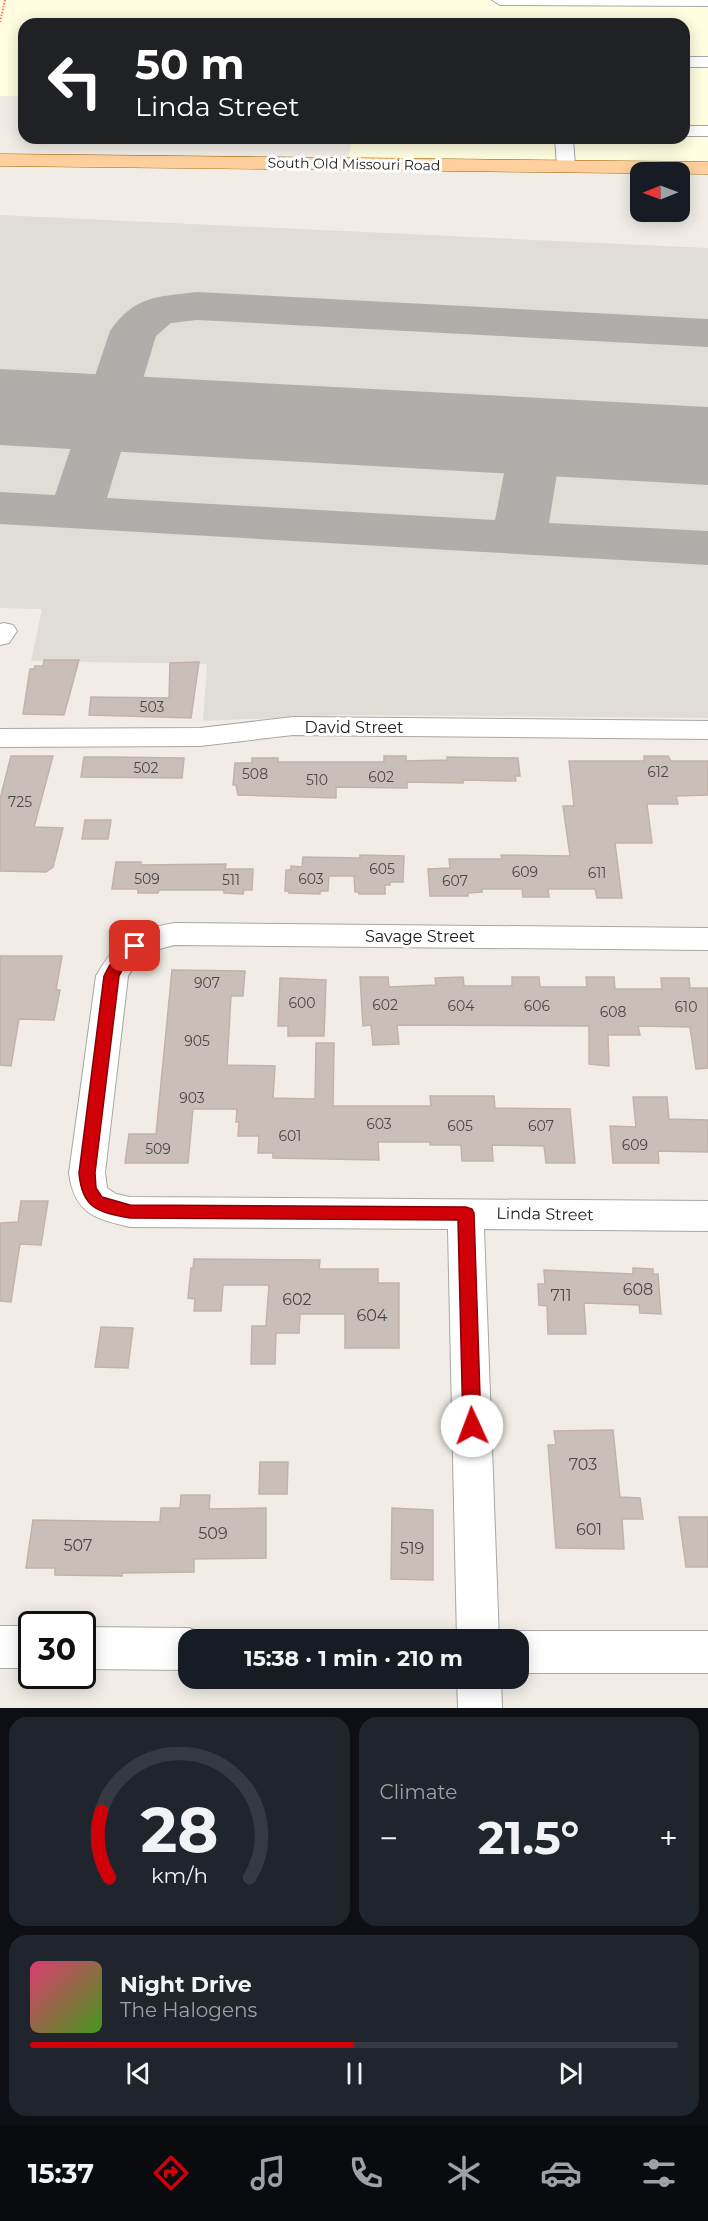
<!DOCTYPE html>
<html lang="en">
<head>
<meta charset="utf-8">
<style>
  :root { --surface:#171b24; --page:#20242c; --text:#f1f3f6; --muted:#9ea1a6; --line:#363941; --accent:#d00009 }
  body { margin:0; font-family:Montserrat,sans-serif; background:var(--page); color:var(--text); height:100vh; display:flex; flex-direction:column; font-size:22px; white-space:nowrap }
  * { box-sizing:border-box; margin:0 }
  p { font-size:20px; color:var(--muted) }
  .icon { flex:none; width:33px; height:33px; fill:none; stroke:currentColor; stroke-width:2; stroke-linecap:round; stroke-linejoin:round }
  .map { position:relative; height:1708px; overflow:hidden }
  .drawer { display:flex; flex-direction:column; gap:9px; padding:9px; background:#0d0f14; flex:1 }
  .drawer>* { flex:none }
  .guide { position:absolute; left:18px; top:18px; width:672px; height:126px; border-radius:18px; box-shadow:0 3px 15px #0003; background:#202124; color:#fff; overflow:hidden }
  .needle { width:39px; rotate:269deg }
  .tools { position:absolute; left:630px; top:162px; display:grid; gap:12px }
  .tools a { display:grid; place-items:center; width:60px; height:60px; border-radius:12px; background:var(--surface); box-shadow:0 3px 15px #0003; font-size:30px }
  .speed { position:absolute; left:18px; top:1611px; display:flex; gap:12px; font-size:30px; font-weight:700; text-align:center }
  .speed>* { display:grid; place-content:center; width:78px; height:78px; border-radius:50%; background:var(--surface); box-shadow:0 3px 15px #0003; line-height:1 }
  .speed .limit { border:3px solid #111; border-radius:9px; background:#fff; color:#111 }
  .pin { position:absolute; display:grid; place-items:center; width:51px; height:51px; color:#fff; margin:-26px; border-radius:12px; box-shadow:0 3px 9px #0006 }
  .me { position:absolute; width:66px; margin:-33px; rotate:358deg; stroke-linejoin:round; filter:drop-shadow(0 0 4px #0008) }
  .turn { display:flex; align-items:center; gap:21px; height:126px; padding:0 18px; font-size:27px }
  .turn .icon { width:78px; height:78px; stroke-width:2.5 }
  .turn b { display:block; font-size:42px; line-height:51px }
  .big { font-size:45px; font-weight:700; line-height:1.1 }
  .drawer .card { flex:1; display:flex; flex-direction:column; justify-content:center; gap:9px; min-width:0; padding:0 21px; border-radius:18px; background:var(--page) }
  .drawer .dial { align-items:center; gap:0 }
  .dial svg { height:156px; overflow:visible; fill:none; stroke:var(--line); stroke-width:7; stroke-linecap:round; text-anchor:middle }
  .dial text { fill:var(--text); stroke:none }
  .song { display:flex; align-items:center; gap:18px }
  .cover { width:72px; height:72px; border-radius:9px; background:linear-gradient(135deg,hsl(340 70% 55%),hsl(100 70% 35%)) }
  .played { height:6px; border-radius:3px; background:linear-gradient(90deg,var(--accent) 50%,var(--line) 50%) }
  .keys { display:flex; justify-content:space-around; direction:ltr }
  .heat { display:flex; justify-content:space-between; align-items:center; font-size:33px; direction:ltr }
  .drawer .tiles { flex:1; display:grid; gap:9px; grid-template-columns:1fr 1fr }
  .card:last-child { grid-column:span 2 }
  .trip { position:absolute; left:178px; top:1629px; width:351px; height:60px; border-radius:18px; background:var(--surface); box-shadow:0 3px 15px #0003; font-weight:700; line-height:60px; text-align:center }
  .tab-bar { display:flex; height:96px; justify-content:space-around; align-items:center; background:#090b0e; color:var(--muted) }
  .tab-bar .icon { width:42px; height:42px }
  .tab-bar .current { color:var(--accent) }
  .tab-bar b { font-size:27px; color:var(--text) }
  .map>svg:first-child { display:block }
  .education { fill:#fffee1 }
  .airport { fill:#e0ddd7 }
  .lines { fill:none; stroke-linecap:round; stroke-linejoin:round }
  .taxiway { fill:#b0aeaa; fill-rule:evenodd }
  .runway { fill:#b0aeaa; fill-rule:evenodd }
  .building { fill:#cabfb8; stroke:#c5b2a6; stroke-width:1.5 }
  .minor-casing { stroke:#a7a7a7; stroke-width:2 }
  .major-casing { stroke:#9c6200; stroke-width:1 }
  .path { stroke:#ff7269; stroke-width:2; stroke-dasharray:1.5 1.5; stroke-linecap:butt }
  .minor { fill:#fff; fill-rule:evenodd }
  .major { fill:#ffd09d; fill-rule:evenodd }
  .route { fill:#d00009; stroke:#870006; stroke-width:1.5 }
  .labels { text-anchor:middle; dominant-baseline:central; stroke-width:6; stroke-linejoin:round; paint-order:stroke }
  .far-street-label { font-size:14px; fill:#202020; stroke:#fff }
  .number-label { font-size:14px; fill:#4a4846 }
  .street-label { font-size:16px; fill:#202020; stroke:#fff }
  .near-number-label { font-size:16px; fill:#4a4846 }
</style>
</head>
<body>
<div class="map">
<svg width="708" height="1708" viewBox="0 0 708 1708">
  <rect width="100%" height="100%" fill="#f1ede6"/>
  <path class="education" d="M0,0h708v168l-361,-4 5,-26h332v-114h-660v72h-24z"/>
  <path class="airport" d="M0,215l708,33v470l-360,-3 -145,6 4,-57 -176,-3 11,-52 -42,-1z"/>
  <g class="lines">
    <path class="taxiway" d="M197,292l511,27v28l-511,-27 -26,3 -15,13 -49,162 388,22 16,-83 8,-11 18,-4 18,4 8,11 -14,86 159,8v34l-708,-41v-32l55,3 55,-164c25,-36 47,-34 87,-39z"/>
    <path class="runway" d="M0,369l708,38v78l-708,-40z"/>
  </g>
  <g class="building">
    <path d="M44,660h35l-15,55 -41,-1 7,-45h4l1,-3h8z"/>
    <path d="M199,662l-8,56 -102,-3 2,-18 78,1 1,-35z"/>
    <path d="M11,756h42l-19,71 29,1 -10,39 -7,5 -46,-1v-72z"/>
    <path d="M384,756h22v5l41,-1v-3l71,1 2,18h-5l1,5 -53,-1v3l-56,-1v6l-71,-1v11l-98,-3 -2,-10h-3l2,-22h17v-5h26v4h106z"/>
    <path d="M644,756h24l3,5h37v34l-32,1 2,8h-31l5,39h-37l7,55h-25l-2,-9h-47l1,8h-26l-1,-8h-40v3l-14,1v3h-38l-2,-27 22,-1 -1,-9h53l-1,-4 69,1 -7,-50h11l-5,-45h75z"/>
    <path d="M84,757h26l74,1 -2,20 -101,-1z"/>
    <path d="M85,820h26l-3,19h-26z"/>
    <path d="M360,855l44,1 -1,26h-13v3h-5v9h-26v-2h-4l-1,-16h-25l-1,15h-8v3l-31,-1v-2h-4l1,-21h5v-4l11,1 1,-10 57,1z"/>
    <path d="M116,862h25v3l85,-1 -1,5h28l-1,21h-8l-1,4 -19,-1v-3h-65l-1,3h-20v-4h-26z"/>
    <path d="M0,956h62l-6,34h4l-6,30 -35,-1 -8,47 -11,-1z"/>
    <path d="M172,970l73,1 -2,25h-12l-4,69 48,1 -2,32 42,1 1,-56h18l-1,63h98l-1,-10h64l1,12 75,1 5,54h-29l-2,-17 -52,-1 1,16h-31l-1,-16h-31v-3h-52l1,18 -106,-2v-5h-15l1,-17h-21l1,-14h-3l1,-13h-44l-5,54h-63l4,-29h27z"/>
    <path d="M360,977h28l1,10 47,-2 -1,-7 28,-1 1,9h48v-9h27l1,10h47l-1,-10h28l1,12h47l-1,-11h28l1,10h18v80l-12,1 -6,-42 -52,-1 2,9h-32l1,31 -20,-2v-38l-192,-1 2,19 -26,1 -2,-20 -8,1z"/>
    <path d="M280,978l46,2 -2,56h-36v-10h-10z"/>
    <path d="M633,1097h34l2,22 39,1v32l-50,-1 1,12h-46l-3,-37 26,1z"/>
    <path d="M21,1201h27l-7,44 -21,-1 -9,58 -11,-1v-78l18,-1z"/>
    <path d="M194,1259l126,1 -1,9h59v14h21v65h-54v-34h-45l-1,19h-23l-1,31h-24l1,-38h14l3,-41h-46l-2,26h-27l1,-12 -7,-1 3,-30h2z"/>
    <path d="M633,1268l20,1v5h5l3,40 -21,-1 -1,-8 -55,-2 2,31h-38l-1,-28 -8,-1 -1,-21h7l-1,-14 89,4z"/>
    <path d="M101,1327l32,1 -5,40 -33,-1z"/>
    <path d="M613,1430l7,67 20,1 3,21h-21l2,30 -68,-1 -8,-103h8l-2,-14z"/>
    <path d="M260,1462h28l-1,32h-28z"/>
    <path d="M181,1495h29l-1,14 57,-1v50l-72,1v13l-72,1v3l-67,-1v-7h-29l7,-48 127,2 1,-14h19z"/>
    <path d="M392,1508l41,2v70l-42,-1z"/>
    <path d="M679,1517h29v50h-22z"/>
  </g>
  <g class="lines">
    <defs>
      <g id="minor">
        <path d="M492,0h216v6l-208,-1z"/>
        <rect x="684" y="57" width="24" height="10"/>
        <rect x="684" y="126" width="24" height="10"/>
        <path d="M555,138h18l2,28 -2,4h-14l-2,-4z"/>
        <path d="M4,623l9,2 4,6 -8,12 -9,2v-21z"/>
        <path d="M293,717l415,4v18l-415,-4 -93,11 -200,1v-18l200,-1z"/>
        <path d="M175,923l533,5v22l-533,-5c-21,4 -36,12 -47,31l-23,197 2,15 9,6 14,3 578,4v30l-224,-2 15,411h-42l-9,-411 -318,-2c-35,-8 -56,-14 -61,-54l27,-197c21,-37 37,-46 79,-53z"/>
        <rect x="0" y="1626" width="32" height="42"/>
        <path d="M82,1627l107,1 15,6 2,6h-17v30l-107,-1z"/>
        <path d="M519,1631h189v42h-189v-33h-16z"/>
        <path d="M457,1678h44l1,30h-44z"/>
      </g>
      <path id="major" d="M0,154l708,8v12l-708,-8z"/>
    </defs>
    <use href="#minor" class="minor-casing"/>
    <use href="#major" class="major-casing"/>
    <path class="path" d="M0,22l5,-22"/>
    <use href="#minor" class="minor"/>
    <use href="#major" class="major"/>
  </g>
  <path class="route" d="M135,941l7,5 -16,17 -7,13 -24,197 1,15 6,9 28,8 336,2 6,2 2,4 7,213 -3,6 -6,2 -7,-2 -2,-6 -5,-206 -328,-2c-32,-6 -48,-9 -51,-45l25,-197c7,-13 15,-31 31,-35z"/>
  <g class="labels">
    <g class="far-street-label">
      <text transform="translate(354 164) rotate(1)">South Old Missouri Road</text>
    </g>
    <g class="number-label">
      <text x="152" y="707">503</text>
      <text x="146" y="768">502</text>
      <text x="658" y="772">612</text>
      <text x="255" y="774">508</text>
      <text x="381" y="777">602</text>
      <text x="317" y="780">510</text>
      <text x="20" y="802">725</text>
      <text x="382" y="869">605</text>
      <text x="525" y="872">609</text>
      <text x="597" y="873">611</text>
      <text x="147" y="879">509</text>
      <text x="311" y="879">603</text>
      <text x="231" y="880">511</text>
      <text x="455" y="881">607</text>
      <text x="207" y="983">907</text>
      <text x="302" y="1003">600</text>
      <text x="385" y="1005">602</text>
      <text x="461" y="1006">604</text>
      <text x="537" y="1006">606</text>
      <text x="686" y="1007">610</text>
      <text x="613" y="1012">608</text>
      <text x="197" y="1041">905</text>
      <text x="192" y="1098">903</text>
      <text x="379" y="1124">603</text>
      <text x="460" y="1126">605</text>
      <text x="541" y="1126">607</text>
      <text x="290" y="1136">601</text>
      <text x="635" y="1145">609</text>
      <text x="158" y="1149">509</text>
    </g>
    <g class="street-label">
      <text x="354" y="727">David Street</text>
      <text x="420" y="936">Savage Street</text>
      <text transform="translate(545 1214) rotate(1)">Linda Street</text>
    </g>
    <g class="near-number-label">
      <text x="638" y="1289">608</text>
      <text x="561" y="1295">711</text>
      <text x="297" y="1299">602</text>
      <text x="372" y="1315">604</text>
      <text x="583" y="1464">703</text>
      <text x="589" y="1529">601</text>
      <text x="213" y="1533">509</text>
      <text x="78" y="1545">507</text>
      <text x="412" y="1548">519</text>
    </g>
  </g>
</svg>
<div class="tools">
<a><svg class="needle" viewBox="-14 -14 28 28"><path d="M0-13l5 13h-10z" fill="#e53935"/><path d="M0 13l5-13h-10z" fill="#9ea1a6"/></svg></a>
</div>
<div class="speed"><div class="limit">30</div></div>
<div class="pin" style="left:135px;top:946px;background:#d93025"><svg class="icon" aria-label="arrive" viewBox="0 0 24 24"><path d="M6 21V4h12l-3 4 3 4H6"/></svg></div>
<svg class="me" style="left:472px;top:1426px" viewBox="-20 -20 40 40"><circle r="19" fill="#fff"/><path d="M0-13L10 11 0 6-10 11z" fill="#d00009"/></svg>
<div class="trip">15:38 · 1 min · 210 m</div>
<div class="guide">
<div class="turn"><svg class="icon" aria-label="left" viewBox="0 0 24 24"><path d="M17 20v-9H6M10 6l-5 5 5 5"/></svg><div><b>50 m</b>Linda Street</div></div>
</div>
</div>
<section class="drawer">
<div class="tiles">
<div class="card dial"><svg viewBox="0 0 100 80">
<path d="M14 69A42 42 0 1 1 86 69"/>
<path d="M14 69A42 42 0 0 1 10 35" stroke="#d00009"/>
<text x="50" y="56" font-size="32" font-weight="700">28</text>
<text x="50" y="72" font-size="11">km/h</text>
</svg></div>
<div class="card"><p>Climate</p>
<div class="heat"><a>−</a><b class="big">21.5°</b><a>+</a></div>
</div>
<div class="card">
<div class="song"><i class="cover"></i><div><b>Night Drive</b><p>The Halogens</p></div></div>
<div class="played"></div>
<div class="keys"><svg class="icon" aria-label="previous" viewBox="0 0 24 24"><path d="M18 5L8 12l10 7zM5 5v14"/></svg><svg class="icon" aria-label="pause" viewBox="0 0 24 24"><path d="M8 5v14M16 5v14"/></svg><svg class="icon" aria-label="next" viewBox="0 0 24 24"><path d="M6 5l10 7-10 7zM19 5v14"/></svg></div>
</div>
</div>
</section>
<nav class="tab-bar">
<b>15:37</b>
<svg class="icon current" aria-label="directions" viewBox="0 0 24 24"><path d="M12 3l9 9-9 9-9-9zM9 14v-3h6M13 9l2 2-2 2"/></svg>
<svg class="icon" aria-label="music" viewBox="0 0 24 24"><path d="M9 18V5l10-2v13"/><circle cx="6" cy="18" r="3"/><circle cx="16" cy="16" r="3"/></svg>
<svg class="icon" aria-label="phone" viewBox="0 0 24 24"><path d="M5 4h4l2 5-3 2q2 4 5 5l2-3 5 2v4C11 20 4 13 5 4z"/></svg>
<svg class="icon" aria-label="climate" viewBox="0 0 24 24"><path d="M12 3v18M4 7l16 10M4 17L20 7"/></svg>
<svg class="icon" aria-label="car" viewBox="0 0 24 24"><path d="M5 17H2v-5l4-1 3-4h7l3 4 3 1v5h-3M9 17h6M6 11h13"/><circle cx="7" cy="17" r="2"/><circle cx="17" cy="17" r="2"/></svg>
<svg class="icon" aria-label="filters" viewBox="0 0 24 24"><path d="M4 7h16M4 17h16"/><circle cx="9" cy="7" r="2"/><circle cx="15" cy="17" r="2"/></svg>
</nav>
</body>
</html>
